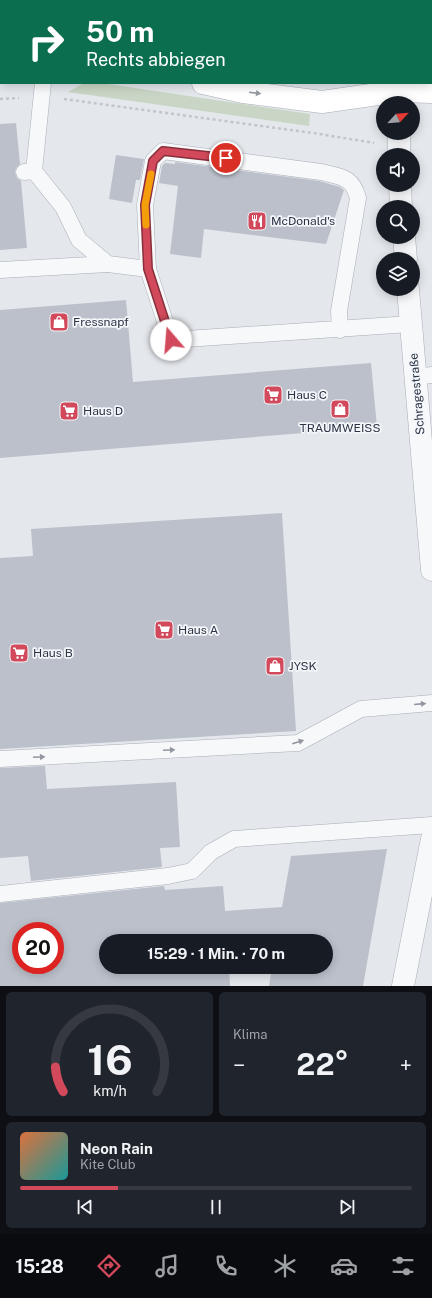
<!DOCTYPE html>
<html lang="de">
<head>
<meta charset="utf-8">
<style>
  :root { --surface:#171b24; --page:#20242c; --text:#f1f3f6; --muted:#9ea1a6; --line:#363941; --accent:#d1495b }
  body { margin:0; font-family:"Public Sans",sans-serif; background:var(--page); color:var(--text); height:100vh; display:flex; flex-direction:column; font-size:15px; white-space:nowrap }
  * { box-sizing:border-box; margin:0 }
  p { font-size:13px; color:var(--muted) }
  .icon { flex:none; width:22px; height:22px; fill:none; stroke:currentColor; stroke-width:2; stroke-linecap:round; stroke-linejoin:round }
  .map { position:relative; height:986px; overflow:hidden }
  .drawer { display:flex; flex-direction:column; gap:6px; padding:6px; background:#0d0f14; flex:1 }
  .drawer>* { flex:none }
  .hud { position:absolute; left:0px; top:0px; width:432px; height:84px; box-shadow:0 2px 10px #0003; background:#0b6e4f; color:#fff; overflow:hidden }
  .needle { width:26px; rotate:64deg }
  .buttons { position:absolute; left:376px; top:96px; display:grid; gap:8px }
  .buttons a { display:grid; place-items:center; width:44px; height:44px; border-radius:50%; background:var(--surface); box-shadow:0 2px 10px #0003; font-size:20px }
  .speed { position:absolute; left:12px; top:922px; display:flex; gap:8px; font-size:20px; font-weight:700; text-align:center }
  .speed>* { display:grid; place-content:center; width:52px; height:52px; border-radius:50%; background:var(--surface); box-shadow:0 2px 10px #0003; line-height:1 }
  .speed .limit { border:6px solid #d22; background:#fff; color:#111 }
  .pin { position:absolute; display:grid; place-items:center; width:34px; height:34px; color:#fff; margin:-17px; border:2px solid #fff; border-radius:50%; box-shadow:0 1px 4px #0007 }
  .me { position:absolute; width:44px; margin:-22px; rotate:342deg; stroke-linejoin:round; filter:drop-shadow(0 0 3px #0008) }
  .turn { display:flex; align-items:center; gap:14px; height:84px; padding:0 20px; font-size:18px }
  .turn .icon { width:52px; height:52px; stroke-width:2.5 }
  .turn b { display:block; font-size:28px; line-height:34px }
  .big { font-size:30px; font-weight:700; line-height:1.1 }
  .drawer .tile { flex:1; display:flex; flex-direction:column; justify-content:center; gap:6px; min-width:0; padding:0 14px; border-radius:6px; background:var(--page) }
  .drawer .dial { align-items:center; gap:0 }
  .dial svg { height:104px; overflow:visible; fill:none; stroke:var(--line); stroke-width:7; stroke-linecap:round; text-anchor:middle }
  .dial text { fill:var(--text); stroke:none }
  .song { display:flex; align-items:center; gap:12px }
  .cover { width:48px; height:48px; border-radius:6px; background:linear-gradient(135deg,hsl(20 70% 55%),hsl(180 70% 35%)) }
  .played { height:4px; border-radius:2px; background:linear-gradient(90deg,var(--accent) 25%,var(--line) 25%) }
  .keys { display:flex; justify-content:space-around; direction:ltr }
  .heat { display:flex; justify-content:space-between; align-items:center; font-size:22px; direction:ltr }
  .drawer .tiles { flex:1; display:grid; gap:6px; grid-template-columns:1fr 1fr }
  .tile:last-child { grid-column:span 2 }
  .trip { position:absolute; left:99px; top:934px; width:234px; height:40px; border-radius:20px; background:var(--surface); box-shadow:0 2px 10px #0003; font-weight:700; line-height:40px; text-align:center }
  .tab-bar { display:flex; height:64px; justify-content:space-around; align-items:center; background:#090b0e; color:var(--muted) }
  .tab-bar .icon { width:28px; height:28px }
  .tab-bar .active { color:var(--accent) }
  .tab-bar b { font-size:18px; color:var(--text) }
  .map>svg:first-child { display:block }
  .green { fill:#c9d6c5 }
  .building { fill:#bbc0ca; fill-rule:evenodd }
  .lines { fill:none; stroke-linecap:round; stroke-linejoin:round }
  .service-casing { stroke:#a9aeb7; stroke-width:17 }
  .minor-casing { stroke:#a9aeb7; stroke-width:23 }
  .secondary-casing { stroke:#a9aeb7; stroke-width:23 }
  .path { stroke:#c2c5cb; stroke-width:2.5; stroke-dasharray:3 3; stroke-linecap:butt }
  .service { stroke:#f7f8fa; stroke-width:16 }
  .minor { stroke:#f7f8fa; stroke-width:22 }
  .secondary { stroke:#fff; stroke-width:22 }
  .oneway { fill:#959aa2 }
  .oneway2 { fill:#9196a0 }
  .route-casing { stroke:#882f3b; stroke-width:10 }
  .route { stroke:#d1495b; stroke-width:7 }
  .slow { stroke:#f59e0b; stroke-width:7 }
  .labels { text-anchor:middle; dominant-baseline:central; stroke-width:3.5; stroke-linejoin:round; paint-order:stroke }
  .poi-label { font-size:12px; fill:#2b3445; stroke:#f4f6f9; text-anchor:start }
  .street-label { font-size:12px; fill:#2b3445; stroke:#f4f6f9 }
</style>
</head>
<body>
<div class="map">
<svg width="432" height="986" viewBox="0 0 432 986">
  <rect width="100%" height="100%" fill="#e4e7ec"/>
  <path class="green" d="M84,83h17l209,31 -1,12 -241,-34z"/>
  <g class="building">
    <path d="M16,123l4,41 -4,4 -1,5 2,5 4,3 6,67 -27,2v-126z"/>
    <path d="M116,155l28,4 -4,21h-4l-4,23 -23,-4z"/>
    <path d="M175,162l144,19 21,6 4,3 -18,54 -122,-15 -3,29 -31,-4 8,-68 -19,-3 3,-17 3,-3 10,1z"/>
    <path d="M126,300l7,82 238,-19 6,64 -377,31v-148z"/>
    <path d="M282,513l14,218 -296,18v-191l33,-2 -2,-27z"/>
    <path d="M45,766l2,23 129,-7 4,65 -20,1 2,19 -131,14 -3,-25 -28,2v-90z"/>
    <path d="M387,849l-24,137h-94l3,-19h54v-26h-220v26h123l1,19h-230v-83l164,-17 1,4 58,-4 2,25 57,-4 9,-51zM21,931h34v34h-34z"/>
  </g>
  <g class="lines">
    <defs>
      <g id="service">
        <path d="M34,171l29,36 16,33 29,24 40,5"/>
        <path d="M24,172l10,-1 9,-88"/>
        <path d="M0,270l108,-6"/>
        <path d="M340,330l-1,-19 19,-113c-6,-22 -17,-21 -37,-26l-158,-21 -10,10 -8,44 3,64 23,71 239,-16"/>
        <path d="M415,377l17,-2"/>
        <path d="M0,759l298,-16 63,-34 71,-6"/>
        <path d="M0,894l168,-18 24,-5 19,-19 23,-13 198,-14"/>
      </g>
      <g id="minor">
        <path d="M227,1l1,-1"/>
        <path d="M0,7h1"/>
        <path d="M431,30h1"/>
        <path d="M399,133v22"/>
        <path d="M400,185l1,22"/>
        <path d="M404,237l2,22"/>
        <path d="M408,289l24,281"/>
        <path d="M403,986l29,-147"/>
      </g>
      <g id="secondary">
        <path d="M0,60h1"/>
        <path d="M203,83l40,9 79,10 77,-11 33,1"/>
      </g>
    </defs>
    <use href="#service" class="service-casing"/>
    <use href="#minor" class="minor-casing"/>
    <use href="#secondary" class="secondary-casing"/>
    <g class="path">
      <path d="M0,99l19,-1"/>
      <path d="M64,99l256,35 54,9"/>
    </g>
    <use href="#service" class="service"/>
    <use href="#minor" class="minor"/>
    <use href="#secondary" class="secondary"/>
  </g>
  <defs><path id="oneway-solid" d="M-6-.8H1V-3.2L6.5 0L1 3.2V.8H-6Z"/></defs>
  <use class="oneway" href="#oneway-solid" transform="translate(255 93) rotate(7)"/>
  <g class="oneway2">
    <use href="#oneway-solid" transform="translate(420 704) rotate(-5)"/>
    <use href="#oneway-solid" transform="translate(298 742) rotate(-17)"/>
    <use href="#oneway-solid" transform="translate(169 750) rotate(-3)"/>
    <use href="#oneway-solid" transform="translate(39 757) rotate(-3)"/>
  </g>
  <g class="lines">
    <defs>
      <path id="route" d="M171,340l-23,-71 -3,-64 8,-44 10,-10 63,7"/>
    </defs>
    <use href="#route" class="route-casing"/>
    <use href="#route" class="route"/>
    <path class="slow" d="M146,225l-1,-20 6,-31"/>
  </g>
  <defs>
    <symbol id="restaurant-square" viewBox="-11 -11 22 22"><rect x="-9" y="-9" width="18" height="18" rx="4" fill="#d1495b" stroke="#f4f6f9"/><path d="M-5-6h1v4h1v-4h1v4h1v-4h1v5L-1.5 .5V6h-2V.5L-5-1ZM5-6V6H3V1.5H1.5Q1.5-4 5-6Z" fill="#fff"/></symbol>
    <symbol id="shop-square" viewBox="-11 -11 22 22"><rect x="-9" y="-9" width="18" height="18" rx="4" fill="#d1495b" stroke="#f4f6f9"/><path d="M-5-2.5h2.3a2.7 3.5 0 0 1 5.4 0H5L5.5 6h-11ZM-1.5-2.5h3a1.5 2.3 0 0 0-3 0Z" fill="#fff"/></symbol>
    <symbol id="supermarket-square" viewBox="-11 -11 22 22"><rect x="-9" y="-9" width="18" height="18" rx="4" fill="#d1495b" stroke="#f4f6f9"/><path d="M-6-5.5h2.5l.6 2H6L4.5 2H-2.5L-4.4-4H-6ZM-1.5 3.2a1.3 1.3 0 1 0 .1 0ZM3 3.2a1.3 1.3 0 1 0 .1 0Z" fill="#fff"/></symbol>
  </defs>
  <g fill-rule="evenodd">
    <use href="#restaurant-square" x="246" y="210" width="22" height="22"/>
    <use href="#shop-square" x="48" y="311" width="22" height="22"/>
    <use href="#supermarket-square" x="262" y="384" width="22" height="22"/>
    <use href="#shop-square" x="329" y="398" width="22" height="22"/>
    <use href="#supermarket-square" x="58" y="400" width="22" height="22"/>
    <use href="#supermarket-square" x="153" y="619" width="22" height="22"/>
    <use href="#supermarket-square" x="8" y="642" width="22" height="22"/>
    <use href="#shop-square" x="264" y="655" width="22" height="22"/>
  </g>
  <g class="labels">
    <g class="poi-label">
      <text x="271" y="221">McDonald's</text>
      <text x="73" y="322">Fressnapf</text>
      <text x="287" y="395">Haus C</text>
      <text x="83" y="411">Haus D</text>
      <text x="340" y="428" text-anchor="middle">TRAUMWEISS</text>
      <text x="178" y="630">Haus A</text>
      <text x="33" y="653">Haus B</text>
      <text x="289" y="666">JYSK</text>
    </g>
    <g class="street-label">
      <text transform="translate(417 394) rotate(-95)">Schragestraße</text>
    </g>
  </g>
</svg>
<div class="buttons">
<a><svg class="needle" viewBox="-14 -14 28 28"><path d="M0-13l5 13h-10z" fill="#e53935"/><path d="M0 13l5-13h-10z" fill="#9ea1a6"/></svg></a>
<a><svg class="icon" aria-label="sound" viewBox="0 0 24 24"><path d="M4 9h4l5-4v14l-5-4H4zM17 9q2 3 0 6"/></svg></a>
<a><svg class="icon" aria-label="search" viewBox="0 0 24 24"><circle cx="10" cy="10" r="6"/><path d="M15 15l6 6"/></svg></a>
<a><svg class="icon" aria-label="layers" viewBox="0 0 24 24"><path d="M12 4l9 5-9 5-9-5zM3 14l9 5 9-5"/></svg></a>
</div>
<div class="speed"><div class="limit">20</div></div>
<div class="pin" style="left:226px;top:158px;background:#d93025"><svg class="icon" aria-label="arrive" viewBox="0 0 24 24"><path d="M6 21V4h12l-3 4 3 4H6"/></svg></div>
<svg class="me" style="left:171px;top:340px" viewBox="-20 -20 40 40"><circle r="19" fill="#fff"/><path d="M0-13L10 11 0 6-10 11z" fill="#d1495b"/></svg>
<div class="trip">15:29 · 1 Min. · 70 m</div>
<div class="hud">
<div class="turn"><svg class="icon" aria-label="right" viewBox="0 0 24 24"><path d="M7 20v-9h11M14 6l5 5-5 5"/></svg><div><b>50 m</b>Rechts abbiegen</div></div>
</div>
</div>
<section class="drawer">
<div class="tiles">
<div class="tile dial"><svg viewBox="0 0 100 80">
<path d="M14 69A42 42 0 1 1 86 69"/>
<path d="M14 69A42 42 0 0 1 8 50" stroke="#d1495b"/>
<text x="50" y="56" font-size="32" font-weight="700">16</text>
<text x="50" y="72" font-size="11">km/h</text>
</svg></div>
<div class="tile"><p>Klima</p>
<div class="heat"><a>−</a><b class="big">22°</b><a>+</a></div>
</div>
<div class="tile">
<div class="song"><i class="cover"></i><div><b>Neon Rain</b><p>Kite Club</p></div></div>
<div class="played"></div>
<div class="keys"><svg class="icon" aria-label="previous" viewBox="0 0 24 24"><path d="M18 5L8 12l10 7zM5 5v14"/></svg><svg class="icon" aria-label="pause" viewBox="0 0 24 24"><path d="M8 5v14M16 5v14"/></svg><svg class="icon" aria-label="next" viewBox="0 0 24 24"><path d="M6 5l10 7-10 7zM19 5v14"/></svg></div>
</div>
</div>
</section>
<nav class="tab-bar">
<b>15:28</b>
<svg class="icon active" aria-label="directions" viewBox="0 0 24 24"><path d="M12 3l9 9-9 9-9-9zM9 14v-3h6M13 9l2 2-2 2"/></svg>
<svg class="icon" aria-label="music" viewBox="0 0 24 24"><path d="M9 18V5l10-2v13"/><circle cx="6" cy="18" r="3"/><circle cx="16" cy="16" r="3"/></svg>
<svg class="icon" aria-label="phone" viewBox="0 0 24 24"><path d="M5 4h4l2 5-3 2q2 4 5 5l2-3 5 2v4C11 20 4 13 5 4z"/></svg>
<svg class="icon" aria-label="climate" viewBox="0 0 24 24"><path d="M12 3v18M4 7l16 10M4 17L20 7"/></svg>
<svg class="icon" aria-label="car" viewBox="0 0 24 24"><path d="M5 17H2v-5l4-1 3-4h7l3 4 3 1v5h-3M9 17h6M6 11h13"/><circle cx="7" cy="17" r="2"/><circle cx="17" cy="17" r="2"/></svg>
<svg class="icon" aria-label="filters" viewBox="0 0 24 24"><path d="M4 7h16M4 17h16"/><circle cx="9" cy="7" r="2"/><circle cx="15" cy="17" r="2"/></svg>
</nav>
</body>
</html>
